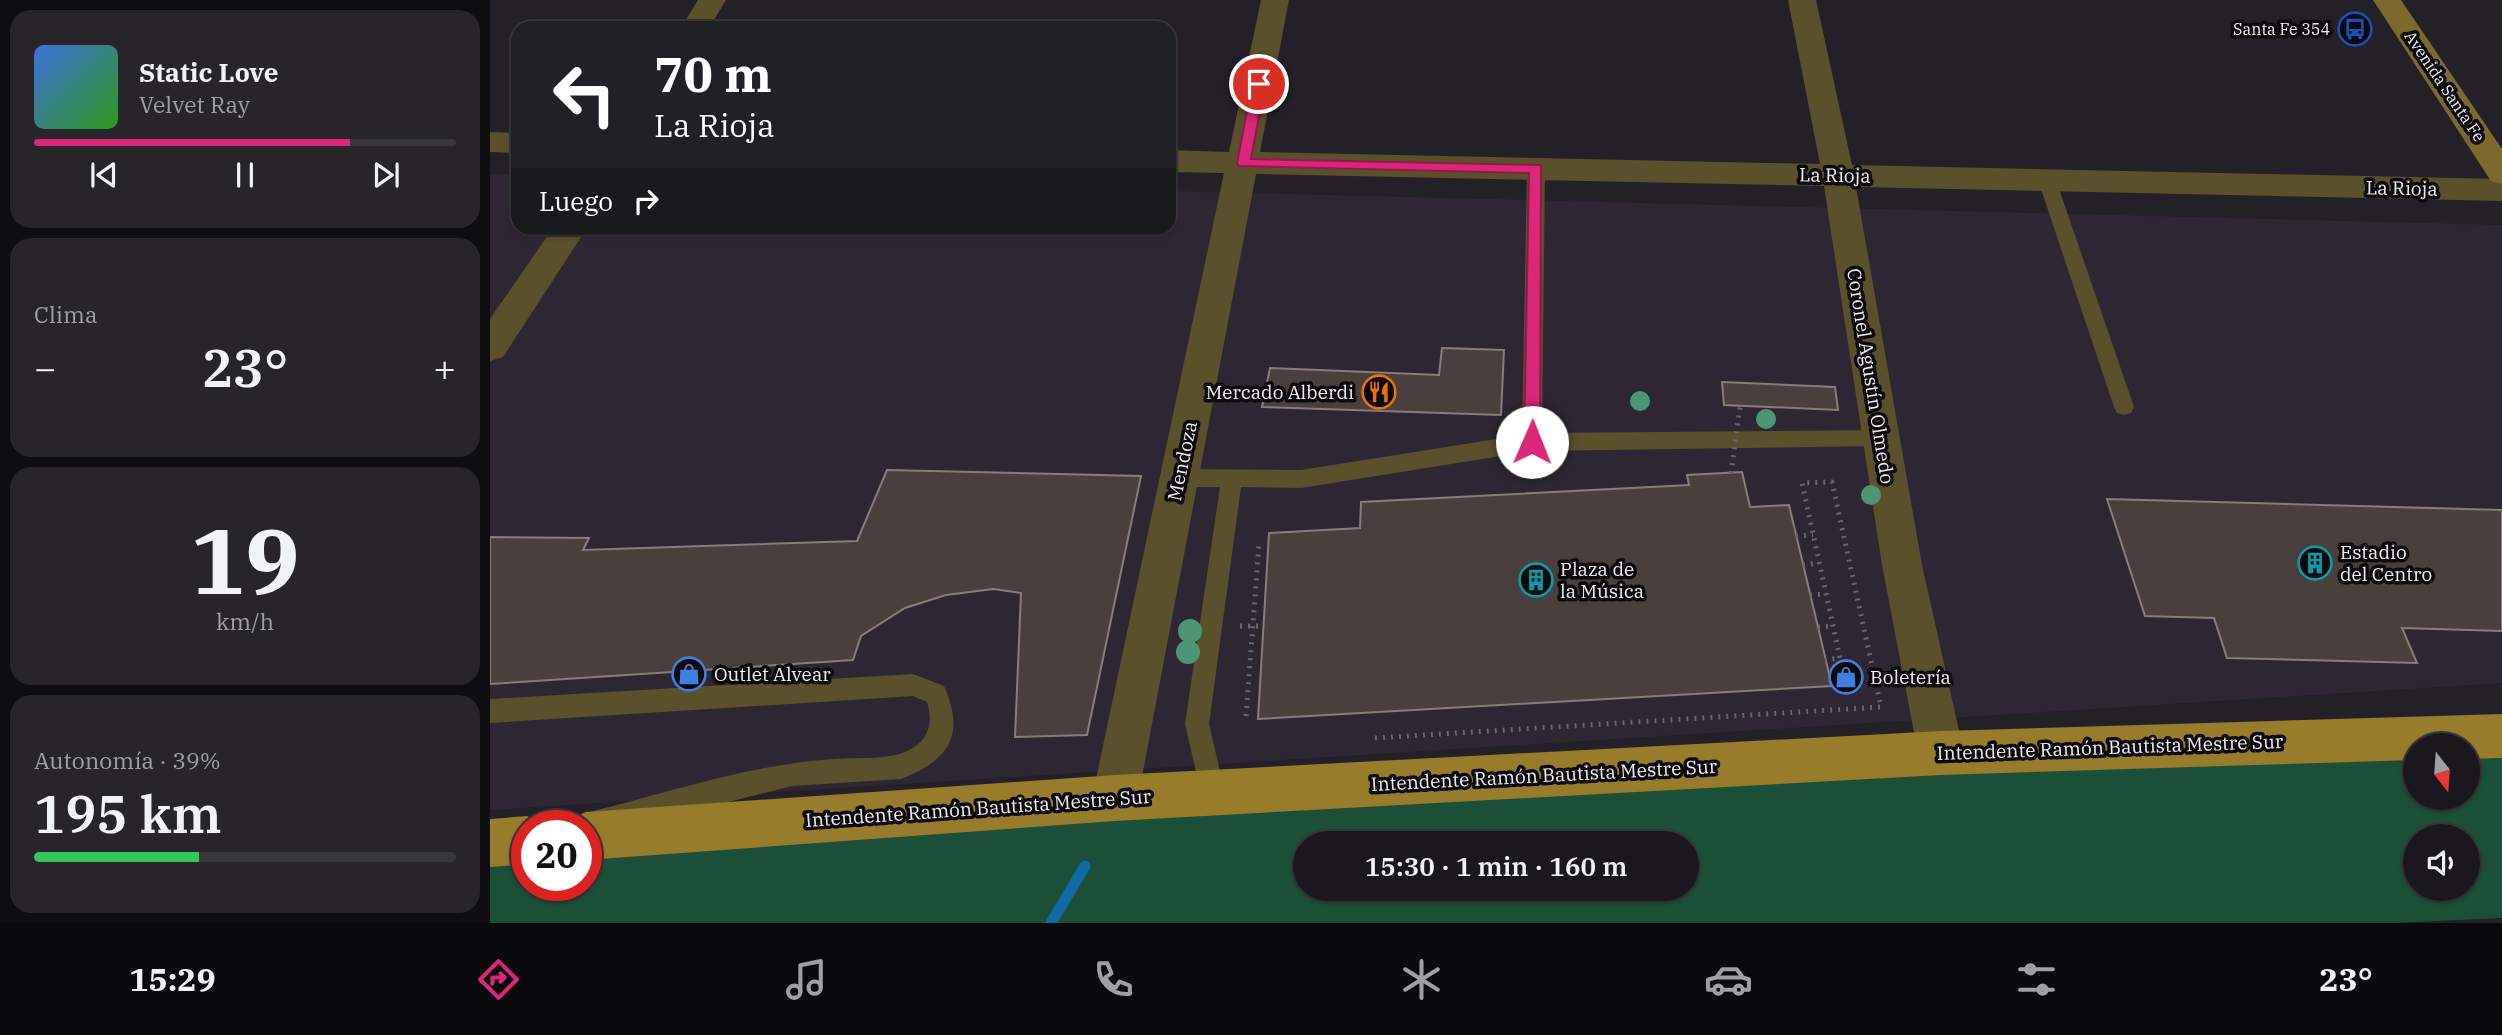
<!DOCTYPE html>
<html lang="es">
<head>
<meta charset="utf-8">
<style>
  :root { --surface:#1a181d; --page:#27252a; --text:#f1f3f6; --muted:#9fa0a4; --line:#38373b; --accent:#db2777 }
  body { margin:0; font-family:"IBM Plex Serif",serif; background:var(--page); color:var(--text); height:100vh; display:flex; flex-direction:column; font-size:26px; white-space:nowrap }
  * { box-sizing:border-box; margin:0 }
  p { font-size:23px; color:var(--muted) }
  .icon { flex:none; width:38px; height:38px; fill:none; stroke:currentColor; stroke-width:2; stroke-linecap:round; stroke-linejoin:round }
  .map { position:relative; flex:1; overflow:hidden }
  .drawer { display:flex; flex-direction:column; gap:10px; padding:10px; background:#0e0d10; width:490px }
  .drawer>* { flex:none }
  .hud { position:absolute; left:21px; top:21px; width:665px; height:214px; border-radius:21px; box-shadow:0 2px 5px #0004,0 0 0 2px var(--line); background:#202124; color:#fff; overflow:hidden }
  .needle { width:46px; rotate:163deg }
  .controls { position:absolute; left:1913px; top:733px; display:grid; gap:14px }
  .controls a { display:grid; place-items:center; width:77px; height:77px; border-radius:50%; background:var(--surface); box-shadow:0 2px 5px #0004,0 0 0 2px var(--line); font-size:35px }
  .speed { position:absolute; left:21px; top:810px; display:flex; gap:14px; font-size:35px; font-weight:700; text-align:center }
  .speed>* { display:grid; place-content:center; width:91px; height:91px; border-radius:50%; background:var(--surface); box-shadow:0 2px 5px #0004,0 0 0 2px var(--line); line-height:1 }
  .speed .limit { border:10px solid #d22; background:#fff; color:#111 }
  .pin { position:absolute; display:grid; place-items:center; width:60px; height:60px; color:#fff; margin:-30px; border:4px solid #fff; border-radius:50%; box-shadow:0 2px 7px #0007 }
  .me { position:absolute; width:77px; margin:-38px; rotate:1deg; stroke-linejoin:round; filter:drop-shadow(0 0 5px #0008) }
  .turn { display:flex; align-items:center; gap:24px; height:147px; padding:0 28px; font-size:32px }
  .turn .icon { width:91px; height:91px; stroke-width:2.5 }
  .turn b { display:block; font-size:49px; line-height:60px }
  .then { display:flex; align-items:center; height:66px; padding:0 28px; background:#0003; gap:14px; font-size:26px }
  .big { font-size:52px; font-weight:600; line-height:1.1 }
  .drawer .card { flex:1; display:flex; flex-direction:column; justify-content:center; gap:10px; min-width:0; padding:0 24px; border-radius:21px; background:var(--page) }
  .drawer .dial { align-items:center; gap:0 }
  .dial b { font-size:91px; line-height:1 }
  .song { display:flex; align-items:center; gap:21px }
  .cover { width:84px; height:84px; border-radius:10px; background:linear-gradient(135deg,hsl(220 70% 55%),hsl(110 70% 35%)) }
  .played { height:7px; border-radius:4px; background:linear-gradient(90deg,var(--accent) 75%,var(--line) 75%) }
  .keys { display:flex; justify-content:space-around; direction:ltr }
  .heat { display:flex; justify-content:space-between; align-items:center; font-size:38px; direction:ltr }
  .charge { height:10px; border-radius:5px; background:linear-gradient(90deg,#34c759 39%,var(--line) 0) }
  .trip { position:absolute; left:803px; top:831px; width:406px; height:70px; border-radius:35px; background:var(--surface); box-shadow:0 2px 5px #0004,0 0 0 2px var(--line); font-weight:600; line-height:70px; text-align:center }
  .menu { display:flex; height:112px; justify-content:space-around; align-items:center; background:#0a0a0c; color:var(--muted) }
  .menu .icon { width:49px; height:49px }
  .menu .active { color:var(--accent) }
  .menu b { font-size:32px; color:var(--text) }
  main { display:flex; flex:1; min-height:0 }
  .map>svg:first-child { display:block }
  .built { fill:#2e2733 }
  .green { fill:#1c4f37; fill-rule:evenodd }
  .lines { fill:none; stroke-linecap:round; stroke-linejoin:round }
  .stream { stroke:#116aa6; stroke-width:11 }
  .building { fill:#493f3c; stroke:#887d7a; stroke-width:2 }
  .path { stroke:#68656b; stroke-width:5; stroke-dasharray:2 6; stroke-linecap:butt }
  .lane { fill:#5b502c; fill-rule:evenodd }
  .street { fill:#5b502c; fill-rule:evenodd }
  .secondary { fill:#7c692d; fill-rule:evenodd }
  .primary { fill:#967c2b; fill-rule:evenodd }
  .path-bridge { stroke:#68656b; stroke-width:5; stroke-dasharray:2 6; stroke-linecap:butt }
  .tree { fill:#4c9675 }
  .route { fill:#db2777; stroke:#8e194d; stroke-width:2 }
  .labels { text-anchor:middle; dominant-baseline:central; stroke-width:7; stroke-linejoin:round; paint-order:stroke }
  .far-poi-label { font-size:16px; fill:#f0edf2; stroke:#0c0a0d; text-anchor:end }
  .far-street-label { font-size:16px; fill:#f0edf2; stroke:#0c0a0d }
  .street-label { font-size:19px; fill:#f0edf2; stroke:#0c0a0d }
  .poi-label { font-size:19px; fill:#f0edf2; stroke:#0c0a0d; text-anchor:start }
</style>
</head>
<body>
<main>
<section class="drawer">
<div class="card">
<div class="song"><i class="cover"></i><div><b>Static Love</b><p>Velvet Ray</p></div></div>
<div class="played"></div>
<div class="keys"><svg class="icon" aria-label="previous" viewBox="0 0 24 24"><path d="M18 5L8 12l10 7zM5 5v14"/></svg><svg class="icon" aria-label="pause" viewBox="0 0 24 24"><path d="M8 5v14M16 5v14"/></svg><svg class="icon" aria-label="next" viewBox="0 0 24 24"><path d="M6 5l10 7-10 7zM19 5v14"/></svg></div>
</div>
<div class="card"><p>Clima</p>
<div class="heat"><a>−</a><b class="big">23°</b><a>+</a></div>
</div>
<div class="card dial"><b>19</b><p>km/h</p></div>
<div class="card"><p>Autonomía · 39%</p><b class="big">195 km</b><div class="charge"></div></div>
</section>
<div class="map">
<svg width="2012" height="923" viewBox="0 0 2012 923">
  <rect width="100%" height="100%" fill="#232027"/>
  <path class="built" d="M0,174l28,1v53h651v-37l1333,34v458l-2012,127z"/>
  <path class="green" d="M2012,736v182l-109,5h-1903v-80l37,-3v46h59v-50zM1925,746h53v52h-53zM1925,836h53v53h-53zM816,844h381v45h-381z"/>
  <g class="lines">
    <path class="stream" d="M561,923l34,-57"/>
  </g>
  <g class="building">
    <path d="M952,348l62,2 -3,65 -239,-8 8,-39 169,7z"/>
    <path d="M1232,382l113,5 3,23 -114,-5z"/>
    <path d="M397,470l254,6 -54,259 -72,2 6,-144 -28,-4 -47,6 -41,13 -44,28 -8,24 -363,24v-147l99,1 -6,12 274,-9z"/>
    <path d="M1252,472l8,35 39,-2 43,181 -574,33 11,-186 91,-5 1,-26 328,-17 -2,-10z"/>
    <path d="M1617,499l395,11v121l-100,-3 15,35 -190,-5 -13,-40 -69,-2z"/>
  </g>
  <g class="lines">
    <g class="path">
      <path d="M1306,536l17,-1"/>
      <path d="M1313,565l16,-2"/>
      <path d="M1320,595l16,-1"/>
      <path d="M750,626h23"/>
      <path d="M1328,627l15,-1"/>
      <path d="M756,716l13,-172"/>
      <path d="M885,738l506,-31 -49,-225 -30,1 38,175 -15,2"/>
    </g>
    <g class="lane">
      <path d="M1046,162l9,6 -3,265 339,-3 7,2 3,6 -3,6 -7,2 -349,5 -231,37 -60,-1 -32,237 16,69 -4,9 -9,4 -9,-4 -18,-78 35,-237h-42l-7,-3 -4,-6 4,-6 7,-3 123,1 221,-35 5,-267z"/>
      <path d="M1557,174l9,6 78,227 -3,6 -7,2 -7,-2 -3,-6 -76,-227z"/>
      <path d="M423,674l31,12c22,50 5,74 -43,93l-109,7 -206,52v-12h-14l4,-9 9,-4c82,-20 165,-49 250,-54 24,-2 57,2 78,-11 17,-11 20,-28 14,-46l-14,-6 -423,27v-24z"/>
    </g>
    <g class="street">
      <path d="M208,0h28l-17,28h-28z"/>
      <path d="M771,0h28l-29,152 560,12 -32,-164h28l36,165 650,14v22l-646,-14 66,378 42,188 -7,16 -16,6 -16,-6 -7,-16 -36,-188 -58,-379 -568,-12 -118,624 -7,16 -16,7 -16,-7 -7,-16 132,-625 -55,-1v-22l60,2z"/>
      <path d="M0,132l28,1v20l-28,-1z"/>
      <path d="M63,228h34l-84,129 -13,4v-42z"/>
    </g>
    <path class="secondary" d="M1883,0h28l101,149v35l-11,-3z"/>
    <g class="primary">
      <path d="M2012,714v44l-34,1v-13h-53v14l-474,15 -826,46 -529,39v-34h-19l2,-7 17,-7 529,-37 826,-44z"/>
      <path d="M37,816l18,10h-18v38l-37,3v-48z"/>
    </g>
    <path class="path-bridge" d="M1241,473l9,-66"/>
  </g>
  <g class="tree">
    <circle cx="1150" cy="401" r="10"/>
    <circle cx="1276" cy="419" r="10"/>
    <circle cx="1381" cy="495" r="10"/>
    <circle cx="700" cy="631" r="12"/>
    <circle cx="698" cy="652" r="12"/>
  </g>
  <path class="route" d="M769,80l6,4 -14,75 290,6 -1,277 -3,4h-11l-2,-4 5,-269 -290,-7 -2,-3 15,-79z"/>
  <defs>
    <symbol id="bus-ring" viewBox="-11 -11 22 22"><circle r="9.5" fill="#0c0a0d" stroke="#1a4fb4" stroke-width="1.5"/><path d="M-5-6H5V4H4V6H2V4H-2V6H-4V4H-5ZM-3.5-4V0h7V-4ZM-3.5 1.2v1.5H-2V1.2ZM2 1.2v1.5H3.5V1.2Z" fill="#1a4fb4"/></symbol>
    <symbol id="restaurant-ring" viewBox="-11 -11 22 22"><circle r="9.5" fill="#0c0a0d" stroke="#e8710a" stroke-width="1.5"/><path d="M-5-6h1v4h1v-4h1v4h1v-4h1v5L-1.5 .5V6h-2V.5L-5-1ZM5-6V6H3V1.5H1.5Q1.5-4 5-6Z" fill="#e8710a"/></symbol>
    <symbol id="building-ring" viewBox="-11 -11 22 22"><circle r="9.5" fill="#0c0a0d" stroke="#0f9aa8" stroke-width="1.5"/><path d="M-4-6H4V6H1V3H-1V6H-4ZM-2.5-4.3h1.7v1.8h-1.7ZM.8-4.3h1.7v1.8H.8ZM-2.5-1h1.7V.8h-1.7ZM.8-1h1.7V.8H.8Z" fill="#0f9aa8"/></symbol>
    <symbol id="shop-ring" viewBox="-11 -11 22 22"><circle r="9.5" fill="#0c0a0d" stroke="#3f7fe0" stroke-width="1.5"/><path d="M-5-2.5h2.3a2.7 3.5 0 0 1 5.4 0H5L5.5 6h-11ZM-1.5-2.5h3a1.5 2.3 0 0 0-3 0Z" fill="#3f7fe0"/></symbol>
  </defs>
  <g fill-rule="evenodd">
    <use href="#bus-ring" x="1846" y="10" width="38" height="38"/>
    <use href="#restaurant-ring" x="870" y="373" width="38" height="38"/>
    <use href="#building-ring" x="1806" y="544" width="38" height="38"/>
    <use href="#building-ring" x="1027" y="561" width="38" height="38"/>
    <use href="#shop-ring" x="180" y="655" width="38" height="38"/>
    <use href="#shop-ring" x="1337" y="658" width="38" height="38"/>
  </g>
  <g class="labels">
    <g class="far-poi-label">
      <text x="1840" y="29">Santa Fe 354</text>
    </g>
    <g class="far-street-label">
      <text transform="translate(1955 86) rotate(56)">Avenida Santa Fe</text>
    </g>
    <g class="street-label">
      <text transform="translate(1345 175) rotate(1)">La Rioja</text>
      <text transform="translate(1912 188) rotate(1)">La Rioja</text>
      <text transform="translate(1381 376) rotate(81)">Coronel Agustín Olmedo</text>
      <text transform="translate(692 461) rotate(-78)">Mendoza</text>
      <text transform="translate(1620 747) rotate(-2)">Intendente Ramón Bautista Mestre Sur</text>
      <text transform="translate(1054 775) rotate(-3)">Intendente Ramón Bautista Mestre Sur</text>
      <text transform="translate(488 808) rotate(-4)">Intendente Ramón Bautista Mestre Sur</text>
    </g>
    <g class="poi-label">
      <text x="864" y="392" text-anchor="end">Mercado Alberdi</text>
      <text x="1850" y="552">Estadio<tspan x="1850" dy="22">del Centro</tspan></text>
      <text x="1070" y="569">Plaza de<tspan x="1070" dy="22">la Música</tspan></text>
      <text x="224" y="674">Outlet Alvear</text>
      <text x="1380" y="677">Boletería</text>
    </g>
  </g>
</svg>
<div class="controls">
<a><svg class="needle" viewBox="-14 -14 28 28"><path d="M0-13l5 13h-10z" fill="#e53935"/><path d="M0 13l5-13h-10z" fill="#9fa0a4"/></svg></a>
<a><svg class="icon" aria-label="sound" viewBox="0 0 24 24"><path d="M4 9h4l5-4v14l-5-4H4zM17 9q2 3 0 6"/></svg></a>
</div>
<div class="speed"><div class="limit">20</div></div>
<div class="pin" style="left:769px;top:84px;background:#d93025"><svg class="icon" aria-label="arrive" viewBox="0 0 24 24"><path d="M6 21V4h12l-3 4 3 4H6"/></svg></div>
<svg class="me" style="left:1042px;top:442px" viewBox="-20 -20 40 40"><circle r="19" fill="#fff"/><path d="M0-13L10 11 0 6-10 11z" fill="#db2777"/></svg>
<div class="trip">15:30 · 1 min · 160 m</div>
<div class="hud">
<div class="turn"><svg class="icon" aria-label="left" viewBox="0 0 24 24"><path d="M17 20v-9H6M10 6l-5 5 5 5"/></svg><div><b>70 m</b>La Rioja</div></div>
<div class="then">Luego<svg class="icon" aria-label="right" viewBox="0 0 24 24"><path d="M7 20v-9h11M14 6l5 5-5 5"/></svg></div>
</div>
</div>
</main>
<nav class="menu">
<b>15:29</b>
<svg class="icon active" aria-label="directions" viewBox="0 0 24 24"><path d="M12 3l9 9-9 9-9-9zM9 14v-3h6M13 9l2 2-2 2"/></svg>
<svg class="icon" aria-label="music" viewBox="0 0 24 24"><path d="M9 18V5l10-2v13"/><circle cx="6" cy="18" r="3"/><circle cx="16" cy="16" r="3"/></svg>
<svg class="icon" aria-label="phone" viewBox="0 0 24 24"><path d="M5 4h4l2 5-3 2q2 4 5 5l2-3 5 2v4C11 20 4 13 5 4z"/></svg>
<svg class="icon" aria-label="climate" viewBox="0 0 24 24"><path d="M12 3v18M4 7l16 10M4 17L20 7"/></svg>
<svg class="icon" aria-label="car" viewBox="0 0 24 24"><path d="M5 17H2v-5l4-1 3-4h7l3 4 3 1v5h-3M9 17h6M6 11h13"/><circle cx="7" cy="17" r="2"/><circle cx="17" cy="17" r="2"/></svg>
<svg class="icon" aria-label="filters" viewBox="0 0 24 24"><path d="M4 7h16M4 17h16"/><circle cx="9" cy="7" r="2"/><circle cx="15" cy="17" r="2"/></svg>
<b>23°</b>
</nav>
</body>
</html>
